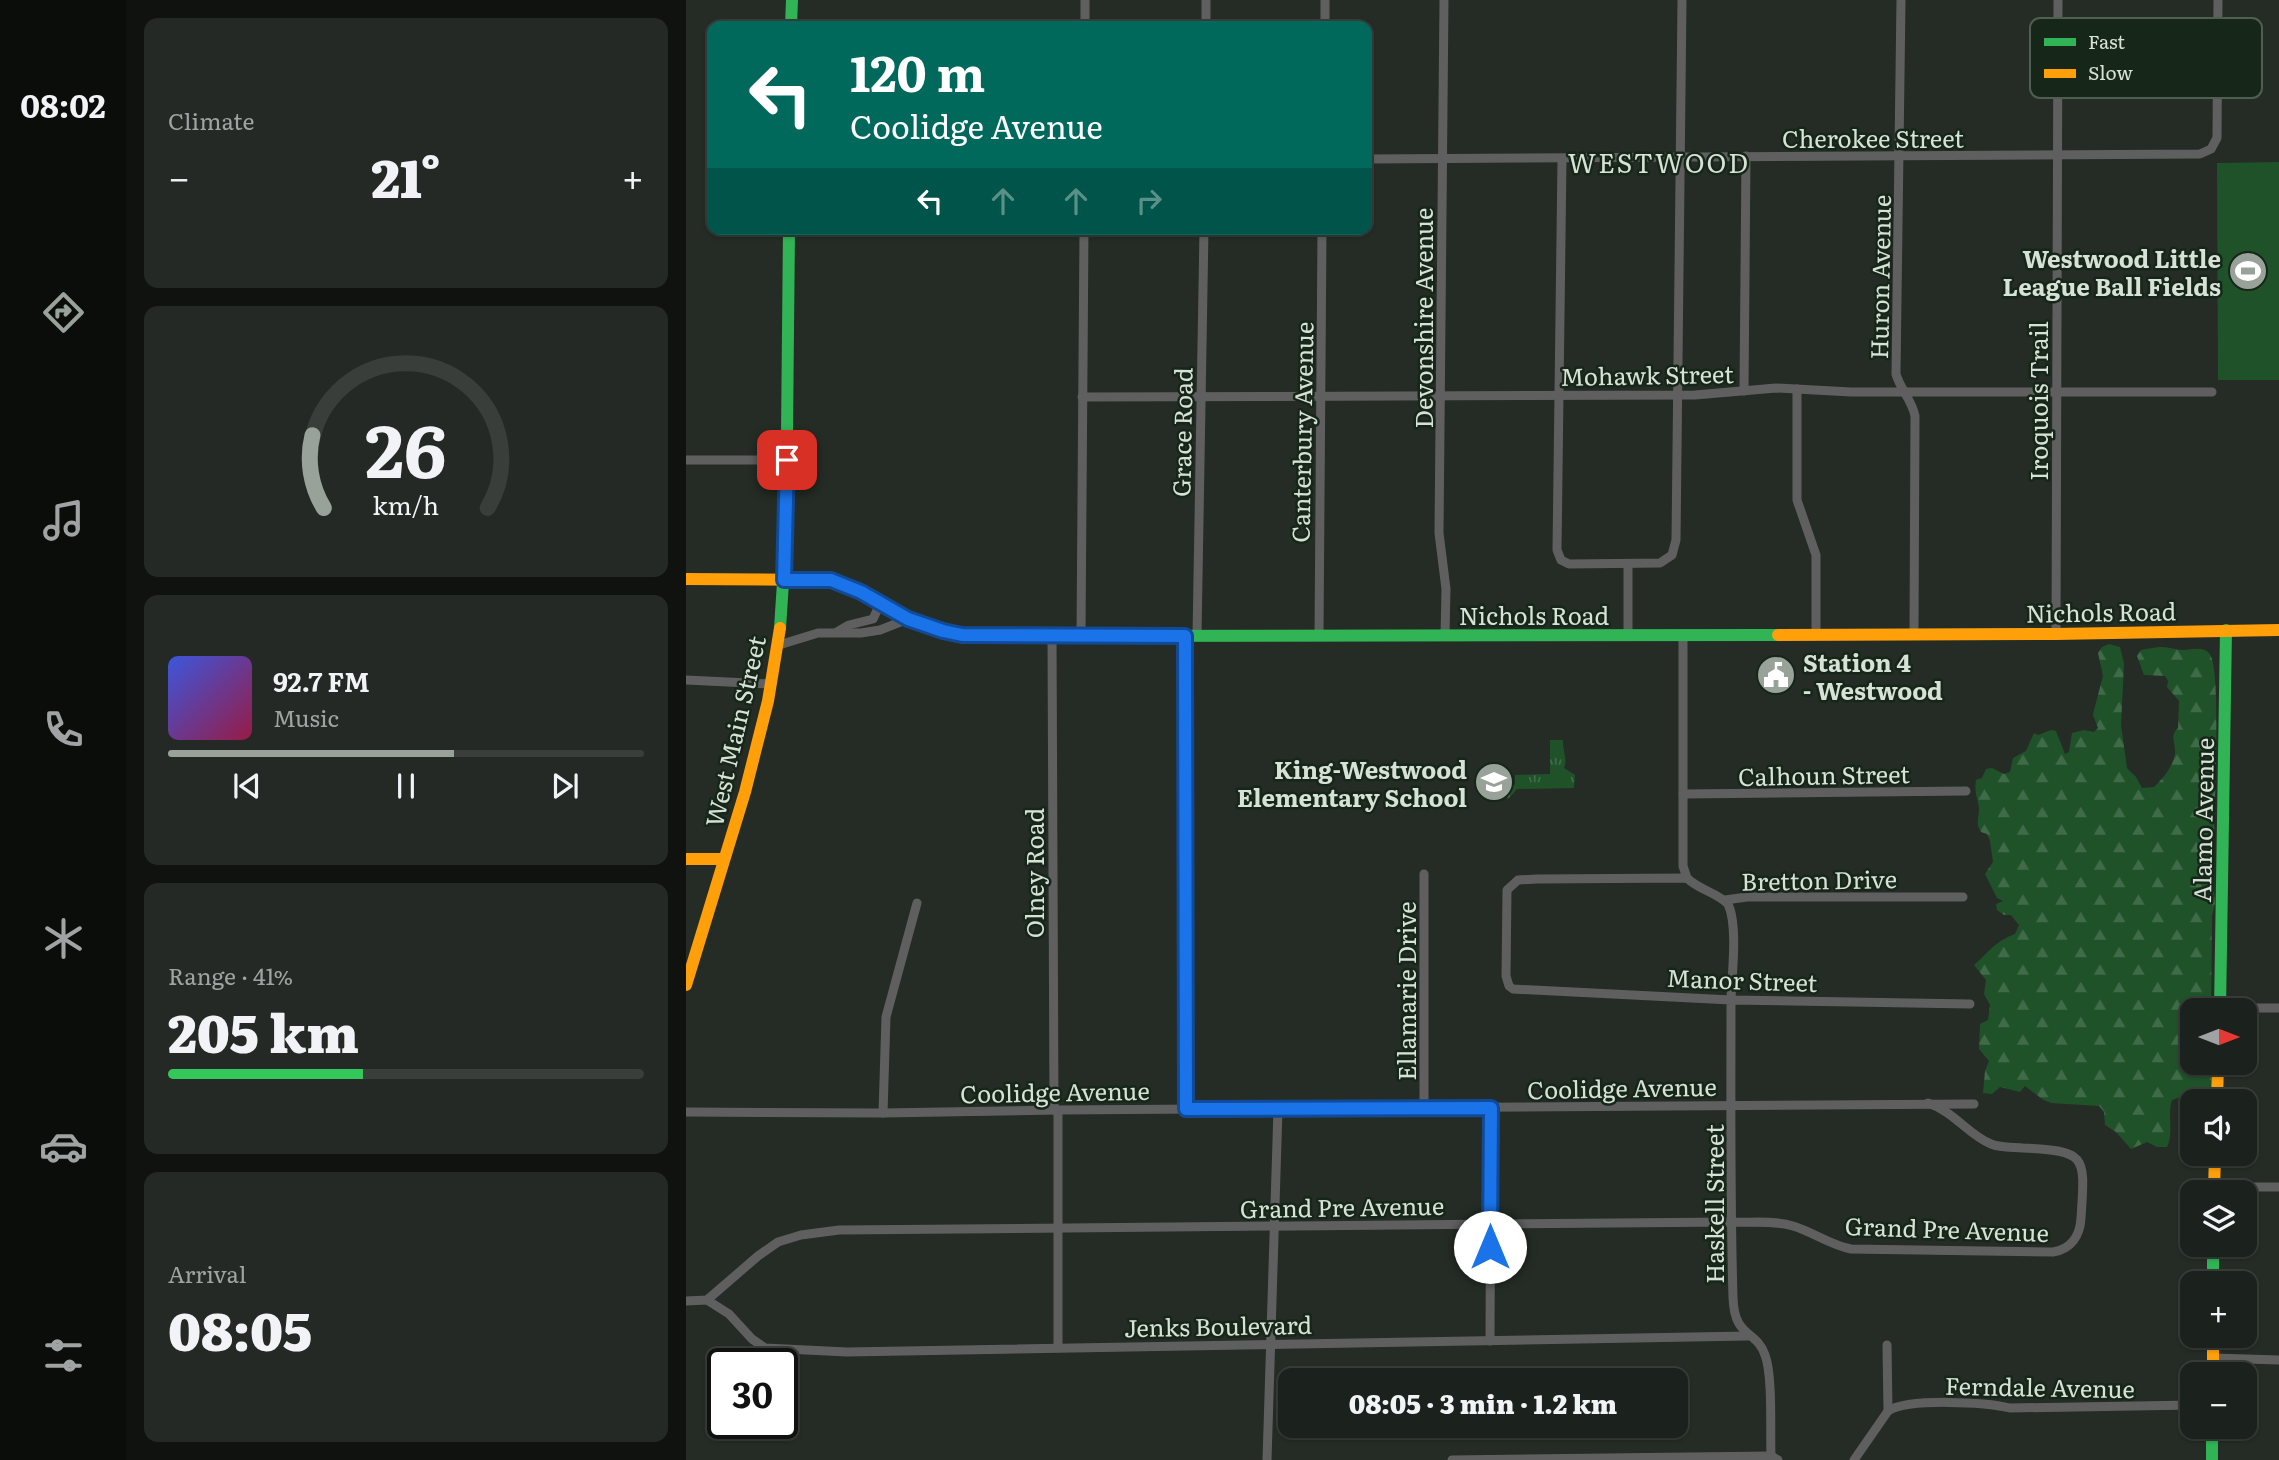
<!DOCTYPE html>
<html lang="en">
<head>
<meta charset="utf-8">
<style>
  :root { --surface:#1b211c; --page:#242925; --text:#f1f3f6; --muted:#a0a3a3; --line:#393e3b; --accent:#98a299 }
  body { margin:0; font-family:Literata,serif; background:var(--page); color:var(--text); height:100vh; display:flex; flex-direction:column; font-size:26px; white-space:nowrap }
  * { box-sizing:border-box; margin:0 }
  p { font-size:23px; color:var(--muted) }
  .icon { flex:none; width:38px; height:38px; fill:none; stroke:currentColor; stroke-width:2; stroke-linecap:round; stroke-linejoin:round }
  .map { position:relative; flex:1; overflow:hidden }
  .panel { display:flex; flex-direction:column; gap:18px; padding:18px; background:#0f120f; width:560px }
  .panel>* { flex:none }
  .hud { position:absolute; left:21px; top:21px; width:665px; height:214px; border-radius:14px; box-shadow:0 2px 5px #0004,0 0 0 2px var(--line); background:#00695c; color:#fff; overflow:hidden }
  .needle { width:46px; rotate:90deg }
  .buttons { position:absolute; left:1494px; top:998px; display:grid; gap:14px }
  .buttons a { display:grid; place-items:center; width:77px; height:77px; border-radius:14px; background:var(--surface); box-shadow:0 2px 5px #0004,0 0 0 2px var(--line); font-size:35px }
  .speed { position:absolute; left:21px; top:1348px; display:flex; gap:14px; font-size:35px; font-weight:700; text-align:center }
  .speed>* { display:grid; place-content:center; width:91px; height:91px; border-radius:50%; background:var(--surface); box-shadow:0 2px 5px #0004,0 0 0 2px var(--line); line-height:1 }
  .speed .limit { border:4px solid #111; border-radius:10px; background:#fff; color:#111 }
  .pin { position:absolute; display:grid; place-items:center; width:60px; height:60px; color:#fff; margin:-30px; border-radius:14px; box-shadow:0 4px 10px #0006 }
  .me { position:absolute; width:77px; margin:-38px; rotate:0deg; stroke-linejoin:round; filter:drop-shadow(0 0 5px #0008) }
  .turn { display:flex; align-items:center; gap:24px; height:147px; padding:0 28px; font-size:32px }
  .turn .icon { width:91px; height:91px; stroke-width:2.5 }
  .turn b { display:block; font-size:49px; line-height:60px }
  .lanes { display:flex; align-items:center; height:66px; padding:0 28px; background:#0003; justify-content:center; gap:35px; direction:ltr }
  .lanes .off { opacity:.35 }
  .big { font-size:52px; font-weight:800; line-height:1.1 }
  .panel .tile { flex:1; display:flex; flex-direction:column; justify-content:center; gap:10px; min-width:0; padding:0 24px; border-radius:14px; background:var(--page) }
  .panel .dial { align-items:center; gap:0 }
  .dial svg { height:182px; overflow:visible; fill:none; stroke:var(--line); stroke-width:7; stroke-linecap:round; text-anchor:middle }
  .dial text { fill:var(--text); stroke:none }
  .song { display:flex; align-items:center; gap:21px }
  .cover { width:84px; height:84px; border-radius:10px; background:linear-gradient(135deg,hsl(230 70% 55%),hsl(340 70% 35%)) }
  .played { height:7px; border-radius:4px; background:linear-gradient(90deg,var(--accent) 60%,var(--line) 60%) }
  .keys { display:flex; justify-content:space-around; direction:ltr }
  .heat { display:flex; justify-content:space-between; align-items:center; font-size:38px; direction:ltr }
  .charge { height:10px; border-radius:5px; background:linear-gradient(90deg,#34c759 41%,var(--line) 0) }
  .trip { position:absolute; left:592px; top:1368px; width:410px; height:70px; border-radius:14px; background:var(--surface); box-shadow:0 2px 5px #0004,0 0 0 2px var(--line); font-weight:800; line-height:70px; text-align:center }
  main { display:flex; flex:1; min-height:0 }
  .tabs { display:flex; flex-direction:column; width:126px; justify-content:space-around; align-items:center; background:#0b0d0b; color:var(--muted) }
  .tabs .icon { width:49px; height:49px }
  .tabs .on { color:var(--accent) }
  .tabs b { font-size:32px; color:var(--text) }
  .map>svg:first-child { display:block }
  .forest { fill:url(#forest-firs) }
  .park { fill:url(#park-tufts) }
  .pitch { fill:#20522a }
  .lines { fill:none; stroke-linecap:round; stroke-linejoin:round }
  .street { stroke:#605f60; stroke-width:9 }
  .fast { stroke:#30b455; stroke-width:12 }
  .slow { stroke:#ff9f0a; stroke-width:12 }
  .route-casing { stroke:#114b97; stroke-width:18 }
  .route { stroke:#1a73e8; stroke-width:12 }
  .labels { text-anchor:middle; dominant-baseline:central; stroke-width:5; stroke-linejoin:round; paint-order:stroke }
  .street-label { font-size:24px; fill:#d7e1d7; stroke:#162618 }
  .poi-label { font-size:24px; font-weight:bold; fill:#d7e1d7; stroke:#162618; text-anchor:end }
  .neighbourhood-label { font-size:26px; letter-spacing:2px; fill:#d7e1d7; stroke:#162618 }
  .key { fill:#162618; stroke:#505e51; stroke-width:2 }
  .key-label { font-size:19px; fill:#d7e1d7 }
</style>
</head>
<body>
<main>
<nav class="tabs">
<b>08:02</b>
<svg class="icon on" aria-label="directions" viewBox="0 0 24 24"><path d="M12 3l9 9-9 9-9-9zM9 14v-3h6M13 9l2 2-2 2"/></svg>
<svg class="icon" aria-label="music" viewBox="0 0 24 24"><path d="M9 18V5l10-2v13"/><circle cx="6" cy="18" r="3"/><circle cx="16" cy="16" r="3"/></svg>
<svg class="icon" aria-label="phone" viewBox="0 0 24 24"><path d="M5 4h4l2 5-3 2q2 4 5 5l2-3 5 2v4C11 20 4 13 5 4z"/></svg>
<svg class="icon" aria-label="climate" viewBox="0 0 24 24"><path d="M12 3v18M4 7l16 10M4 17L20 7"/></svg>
<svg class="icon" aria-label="car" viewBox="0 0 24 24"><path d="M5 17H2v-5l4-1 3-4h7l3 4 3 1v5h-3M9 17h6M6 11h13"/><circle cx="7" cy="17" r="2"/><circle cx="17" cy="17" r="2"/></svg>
<svg class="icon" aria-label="filters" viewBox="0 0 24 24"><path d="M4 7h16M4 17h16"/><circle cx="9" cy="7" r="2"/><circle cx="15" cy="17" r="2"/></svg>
</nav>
<section class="panel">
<div class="tile"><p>Climate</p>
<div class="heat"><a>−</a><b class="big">21°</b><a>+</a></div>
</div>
<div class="tile dial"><svg viewBox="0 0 100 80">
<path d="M14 69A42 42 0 1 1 86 69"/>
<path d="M14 69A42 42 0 0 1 9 37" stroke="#98a299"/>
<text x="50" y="56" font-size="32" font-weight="700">26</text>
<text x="50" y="72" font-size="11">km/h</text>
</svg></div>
<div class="tile">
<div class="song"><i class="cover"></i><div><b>92.7 FM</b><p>Music</p></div></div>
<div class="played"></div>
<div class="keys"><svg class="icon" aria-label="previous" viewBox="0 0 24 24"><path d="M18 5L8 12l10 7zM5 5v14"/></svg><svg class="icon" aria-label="pause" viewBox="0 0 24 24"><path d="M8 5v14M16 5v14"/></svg><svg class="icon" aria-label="next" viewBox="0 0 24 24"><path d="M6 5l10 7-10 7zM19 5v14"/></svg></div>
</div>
<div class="tile"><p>Range · 41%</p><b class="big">205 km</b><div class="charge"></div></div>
<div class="tile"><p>Arrival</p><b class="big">08:05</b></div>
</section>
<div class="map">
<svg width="1593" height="1460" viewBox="0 0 1593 1460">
  <defs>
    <pattern id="forest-firs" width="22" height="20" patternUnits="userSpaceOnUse" patternTransform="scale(1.75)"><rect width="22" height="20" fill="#20522a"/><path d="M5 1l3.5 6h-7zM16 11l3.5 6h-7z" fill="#406b48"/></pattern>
    <pattern id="park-tufts" width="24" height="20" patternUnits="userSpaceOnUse" patternTransform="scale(1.75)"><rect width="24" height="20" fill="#20522a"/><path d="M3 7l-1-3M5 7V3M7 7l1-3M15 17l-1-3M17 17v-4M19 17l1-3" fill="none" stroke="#406b48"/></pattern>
  </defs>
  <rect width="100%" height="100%" fill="#242c25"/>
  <path class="forest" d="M1423,644l11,3 4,17 -3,61 6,43 9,9 6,11 12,-1c9,-8 19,-21 21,-33 1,-11 -6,-18 3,-26l1,-27 -12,-14 1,-6 -3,-5 -21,-1 -7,-19 4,-6c7,-1 14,-3 21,-3 7,0 14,3 21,3 9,0 18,-4 26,3 16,15 0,211 6,250l-3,13 -1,94h-18v52h18v39h-6l-3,-4 -8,2 -9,-5 -4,3 -9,3c-5,15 2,32 -5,47h-10l-10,-5 -16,7 -15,-17 -11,-7 -1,-13 -5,-6 -48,-3 -9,-4 -17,-13 -5,6 -20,-5 -8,7 -9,-1 2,-22 4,-10 -10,-12 1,-25 8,-4 2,-15 -6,-11 2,-14 -12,-15c16,-14 20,-23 41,-31l4,-9 -8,-10h-7l-7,-5 -1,-6 7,-3 -6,-3 -12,-24 8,-12 -3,-21 -3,-7 -6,-2c-6,-9 -2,-13 -2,-23 -1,-13 -5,-13 -3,-29l6,-2 4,-9 6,-1 12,6 6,-2 3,-14 13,-7 8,-18 4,2 13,-5 5,1 9,23 4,-2 3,-19 12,-3 10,2 4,-4 -5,-13 1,-5 9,-34 -5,-23 4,-6z"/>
  <path class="park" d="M864,740h13c-1,10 5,19 1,28l11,7 -1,13 -57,1 -9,10 -4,-4 11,-11v-9l35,-1z"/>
  <path class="pitch" d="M1593,162v218h-61l-1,-217z"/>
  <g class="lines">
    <g class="street">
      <path d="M758,0l-5,533 7,56 -1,46"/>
      <path d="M1215,0l-5,374c4,15 16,26 19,42l-1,217"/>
      <path d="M399,26v-26"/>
      <path d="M520,26v-26"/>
      <path d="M639,26v-26"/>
      <path d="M681,159l833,-5 11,-5 6,-11 1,-138"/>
      <path d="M876,159l-5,391 4,10 8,4 91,-1 12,-8 4,-15 6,-540"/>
      <path d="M1111,389v111l19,55v79"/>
      <path d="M1058,391l2,-235"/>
      <path d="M396,397l613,-2 81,-7 75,4h361"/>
      <path d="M0,460h101"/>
      <path d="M942,564v70"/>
      <path d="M151,632l12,-7 24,-6 7,-15"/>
      <path d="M997,634v232l4,12"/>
      <path d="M1370,634l2,-634"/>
      <path d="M366,635l2,475"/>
      <path d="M395,635l3,-406"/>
      <path d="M633,635l3,-406"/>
      <path d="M499,636l1,473"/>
      <path d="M511,636l7,-407"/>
      <path d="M93,645l39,-12h43l19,-3 28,-11"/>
      <path d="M0,680l85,4"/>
      <path d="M997,794l283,-3"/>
      <path d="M738,874v234"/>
      <path d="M1039,900l22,-3h216"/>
      <path d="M1534,1008h59"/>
      <path d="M0,1112l197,1 175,-3 916,-6"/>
      <path d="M197,1113l3,-96 31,-114"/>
      <path d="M1528,1187h65"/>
      <path d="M21,1300l22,14 23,25 13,9 82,4 901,-16"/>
      <path d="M0,1301l21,-1 51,-44 20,-14 23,-7 38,-5 892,-8c20,1 43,-2 62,4 20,6 37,19 58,23l202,3c18,-3 27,-16 28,-34 4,-62 7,-67 -58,-70 -11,-1 -22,0 -32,-4 -23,-9 -36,-32 -63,-41"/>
      <path d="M804,1341l1,-233"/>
      <path d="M372,1347v-237"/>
      <path d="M1527,1358l66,2"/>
      <path d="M1202,1411c20,-13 98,-9 122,-3l183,-3"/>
      <path d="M1085,1456c-1,-24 2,-80 -6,-101 -9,-26 -31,-16 -32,-58 -3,-99 -2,-199 -2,-298 1,-25 7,-74 -3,-95 -12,-12 -29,-14 -41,-26l-150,1 -19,1 -11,10 -1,86 3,10 4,3 218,11 239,4"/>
      <path d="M581,1460l11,-351"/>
      <path d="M766,1460l319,-4 7,4"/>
      <path d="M1168,1460l34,-49 -1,-66"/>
    </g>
    <g class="fast">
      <path d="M105,26l1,-26"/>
      <path d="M94,628l6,-91 3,-308"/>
      <path d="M361,636l731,-1"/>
      <path d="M1534,1010l6,-380"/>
      <path d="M1527,1244v39"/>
      <path d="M1526,1426v34"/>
    </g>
    <g class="slow">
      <path d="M0,579l145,1 30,12 61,32 31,10 94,2"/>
      <path d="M1092,635l278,-1 223,-4"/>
      <path d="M0,859h38"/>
      <path d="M0,985l59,-193 23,-91 12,-73"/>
      <path d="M1531,1101l1,-39"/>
      <path d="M1528,1192l1,-39"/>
      <path d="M1527,1335v39"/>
    </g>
  </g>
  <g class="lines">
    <defs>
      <path id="route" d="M101,460l-3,120h47l30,12 47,27 35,12 19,4 223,1 1,473 305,-1 -1,139"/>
    </defs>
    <use href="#route" class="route-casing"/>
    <use href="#route" class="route"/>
  </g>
  <defs>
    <symbol id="stadium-disc" viewBox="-11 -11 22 22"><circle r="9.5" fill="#98a299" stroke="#162618"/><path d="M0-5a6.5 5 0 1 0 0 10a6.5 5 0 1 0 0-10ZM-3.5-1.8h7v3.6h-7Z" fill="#fff"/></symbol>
    <symbol id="civic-disc" viewBox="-11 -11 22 22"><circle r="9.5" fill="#98a299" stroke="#162618"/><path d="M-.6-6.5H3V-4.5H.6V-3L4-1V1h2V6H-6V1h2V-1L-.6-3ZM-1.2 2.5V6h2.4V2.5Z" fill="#fff"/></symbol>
    <symbol id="school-disc" viewBox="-11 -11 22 22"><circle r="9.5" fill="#98a299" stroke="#162618"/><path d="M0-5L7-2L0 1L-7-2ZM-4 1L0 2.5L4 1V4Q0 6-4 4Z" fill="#fff"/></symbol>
  </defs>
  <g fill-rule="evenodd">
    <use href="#stadium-disc" x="1540" y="249" width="44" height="44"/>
    <use href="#civic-disc" x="1068" y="653" width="44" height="44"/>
    <use href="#school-disc" x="786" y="760" width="44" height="44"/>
  </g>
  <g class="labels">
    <g class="street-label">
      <text x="1187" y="137">Cherokee Street</text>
      <text transform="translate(1193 277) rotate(-89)">Huron Avenue</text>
      <text transform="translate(736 318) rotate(-90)">Devonshire Avenue</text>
      <text transform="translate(961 374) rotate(-1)">Mohawk Street</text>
      <text transform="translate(1351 401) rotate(-90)">Iroquois Trail</text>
      <text transform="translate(495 432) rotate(-89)">Grace Road</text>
      <text transform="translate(615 432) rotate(-89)">Canterbury Avenue</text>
      <text transform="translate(1415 611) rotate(-1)">Nichols Road</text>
      <text x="848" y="614">Nichols Road</text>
      <text transform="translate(48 731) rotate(-77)">West Main Street</text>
      <text transform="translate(1138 774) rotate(-1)">Calhoun Street</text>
      <text transform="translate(1516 820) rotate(-89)">Alamo Avenue</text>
      <text transform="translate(347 873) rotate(-90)">Olney Road</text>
      <text transform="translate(1133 879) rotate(-1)">Bretton Drive</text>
      <text transform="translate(1056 979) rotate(2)">Manor Street</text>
      <text transform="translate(719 991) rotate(-90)">Ellamarie Drive</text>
      <text transform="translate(936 1087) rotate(-1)">Coolidge Avenue</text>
      <text transform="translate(369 1091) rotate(-1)">Coolidge Avenue</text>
      <text transform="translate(1027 1204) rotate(-90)">Haskell Street</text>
      <text transform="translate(656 1206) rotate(-1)">Grand Pre Avenue</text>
      <text transform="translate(1261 1228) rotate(2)">Grand Pre Avenue</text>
      <text transform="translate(532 1325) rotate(-1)">Jenks Boulevard</text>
      <text transform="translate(1354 1386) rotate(1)">Ferndale Avenue</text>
    </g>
    <g class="poi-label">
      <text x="1535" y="257">Westwood Little<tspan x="1535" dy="28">League Ball Fields</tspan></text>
      <text x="1117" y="661" text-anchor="start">Station 4<tspan x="1117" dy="28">- Westwood</tspan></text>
      <text x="781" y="768">King-Westwood<tspan x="781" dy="28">Elementary School</tspan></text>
    </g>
    <g class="neighbourhood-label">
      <text x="973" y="161">WESTWOOD</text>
    </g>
  </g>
  <rect x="1344" y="18" width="232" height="80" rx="10" class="key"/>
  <rect x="1358" y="38" width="32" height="8" fill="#30b455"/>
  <rect x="1358" y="69" width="32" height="9" fill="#ff9f0a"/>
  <g class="key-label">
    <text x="1402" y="49">Fast</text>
    <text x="1402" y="80">Slow</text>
  </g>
</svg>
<div class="buttons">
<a><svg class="needle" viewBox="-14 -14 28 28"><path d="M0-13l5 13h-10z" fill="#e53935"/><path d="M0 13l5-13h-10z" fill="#a0a3a3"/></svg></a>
<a><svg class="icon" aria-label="sound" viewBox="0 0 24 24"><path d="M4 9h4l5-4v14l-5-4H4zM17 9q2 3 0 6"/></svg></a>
<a><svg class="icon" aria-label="layers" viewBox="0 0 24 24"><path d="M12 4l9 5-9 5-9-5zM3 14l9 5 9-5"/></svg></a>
<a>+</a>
<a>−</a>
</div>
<div class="speed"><div class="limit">30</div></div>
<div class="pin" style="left:101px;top:460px;background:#d93025"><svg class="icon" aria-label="arrive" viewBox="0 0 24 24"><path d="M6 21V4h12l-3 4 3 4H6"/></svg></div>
<svg class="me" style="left:804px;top:1247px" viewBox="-20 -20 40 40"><circle r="19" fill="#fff"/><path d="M0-13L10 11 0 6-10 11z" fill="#1a73e8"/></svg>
<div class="trip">08:05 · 3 min · 1.2 km</div>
<div class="hud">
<div class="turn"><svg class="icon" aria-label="left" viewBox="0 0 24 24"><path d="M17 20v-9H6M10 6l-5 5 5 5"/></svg><div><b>120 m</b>Coolidge Avenue</div></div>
<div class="lanes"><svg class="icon" aria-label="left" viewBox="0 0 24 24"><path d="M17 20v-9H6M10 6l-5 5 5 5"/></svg><svg class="icon off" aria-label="ahead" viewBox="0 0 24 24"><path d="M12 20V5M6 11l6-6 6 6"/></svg><svg class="icon off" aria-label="ahead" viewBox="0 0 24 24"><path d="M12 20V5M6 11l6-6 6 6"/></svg><svg class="icon off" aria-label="right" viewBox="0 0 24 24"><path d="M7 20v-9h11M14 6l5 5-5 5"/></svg></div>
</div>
</div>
</main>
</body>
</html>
